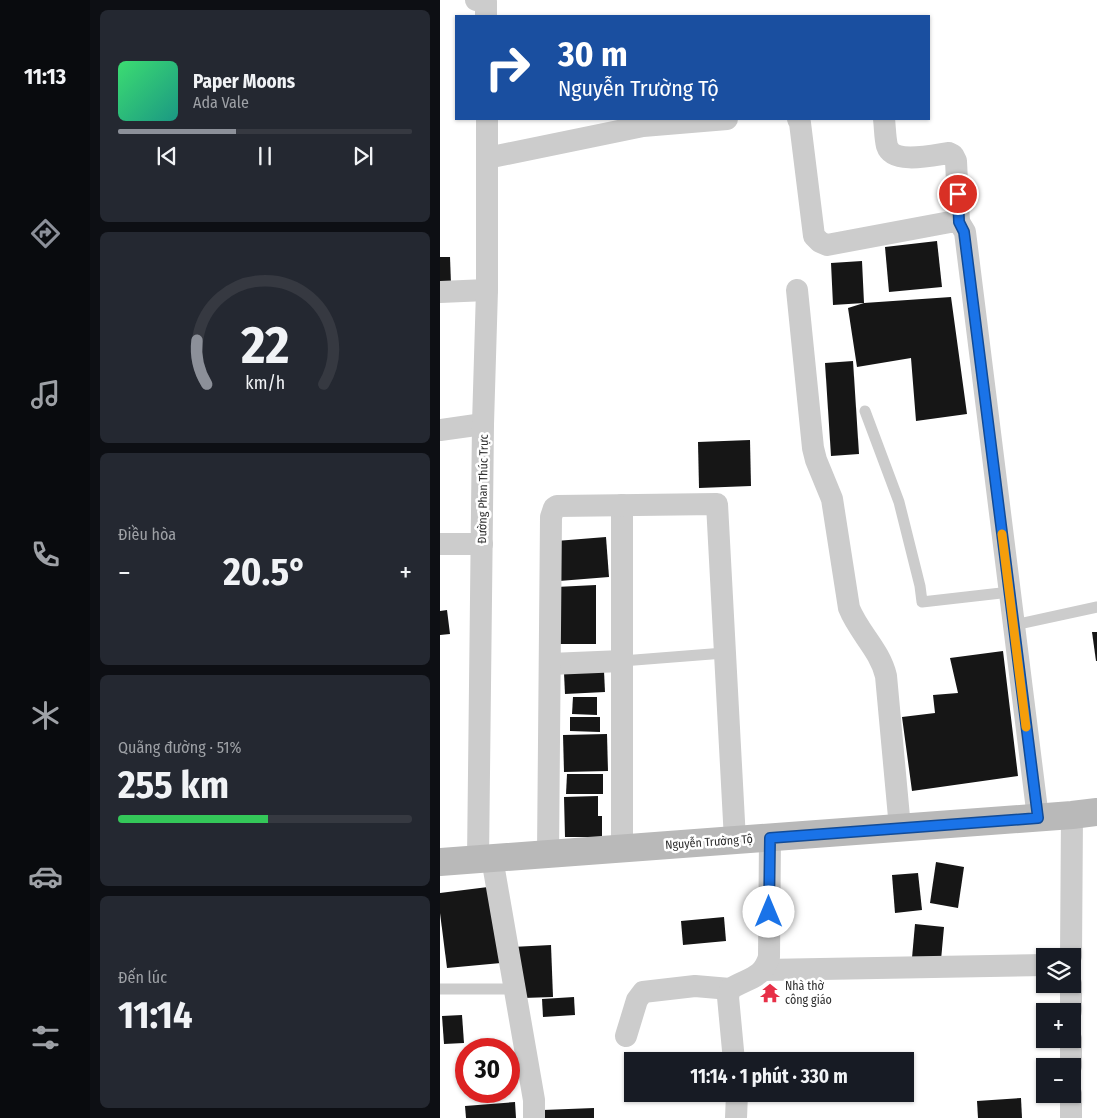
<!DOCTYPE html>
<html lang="vi">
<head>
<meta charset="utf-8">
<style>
  :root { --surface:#171b24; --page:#242831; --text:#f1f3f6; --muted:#9ea1a6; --line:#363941; --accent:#8c9099 }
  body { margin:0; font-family:"Fira Sans Condensed",sans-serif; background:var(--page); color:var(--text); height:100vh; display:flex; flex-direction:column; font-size:19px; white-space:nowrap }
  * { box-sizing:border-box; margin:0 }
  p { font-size:16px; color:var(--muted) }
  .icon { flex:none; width:28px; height:28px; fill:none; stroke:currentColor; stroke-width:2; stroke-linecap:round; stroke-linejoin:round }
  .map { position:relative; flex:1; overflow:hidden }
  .details { display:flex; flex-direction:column; gap:10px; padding:10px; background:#0d0f14; width:350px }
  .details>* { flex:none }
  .banner { position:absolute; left:15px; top:15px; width:475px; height:105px; border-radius:0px; box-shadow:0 1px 4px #0004; background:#1a4fa0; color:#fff; overflow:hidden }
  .fabs { position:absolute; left:596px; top:948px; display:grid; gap:10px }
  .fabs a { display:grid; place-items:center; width:45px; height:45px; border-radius:0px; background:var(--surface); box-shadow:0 1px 4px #0004; font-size:25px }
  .speed { position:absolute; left:15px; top:1038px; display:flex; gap:10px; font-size:25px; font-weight:700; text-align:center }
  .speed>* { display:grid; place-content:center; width:65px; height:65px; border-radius:50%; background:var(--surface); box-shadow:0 1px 4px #0004; line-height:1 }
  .speed .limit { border:8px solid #d22; background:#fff; color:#111 }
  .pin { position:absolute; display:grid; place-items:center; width:42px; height:42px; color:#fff; margin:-21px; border:2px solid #fff; border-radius:50%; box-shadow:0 1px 5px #0007 }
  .me { position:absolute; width:55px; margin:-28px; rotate:0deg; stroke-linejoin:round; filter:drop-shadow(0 0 4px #0008) }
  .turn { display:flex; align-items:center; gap:18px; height:105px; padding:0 20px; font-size:22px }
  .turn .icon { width:65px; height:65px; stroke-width:2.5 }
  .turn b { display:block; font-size:35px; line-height:42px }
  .big { font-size:38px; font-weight:700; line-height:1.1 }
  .details .tile { flex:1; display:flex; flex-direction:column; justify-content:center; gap:8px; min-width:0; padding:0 18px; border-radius:8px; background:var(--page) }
  .details .dial { align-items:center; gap:0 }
  .dial svg { height:130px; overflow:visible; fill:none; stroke:var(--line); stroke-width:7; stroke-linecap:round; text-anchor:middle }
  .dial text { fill:var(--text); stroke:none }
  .song { display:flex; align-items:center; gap:15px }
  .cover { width:60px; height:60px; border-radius:8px; background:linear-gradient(135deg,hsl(140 70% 55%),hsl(170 70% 35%)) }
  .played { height:5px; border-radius:2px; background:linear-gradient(90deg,var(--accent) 40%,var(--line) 40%) }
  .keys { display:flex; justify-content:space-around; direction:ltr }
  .heat { display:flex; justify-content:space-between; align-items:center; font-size:28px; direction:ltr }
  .charge { height:8px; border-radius:4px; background:linear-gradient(90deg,#34c759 51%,var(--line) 0) }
  .trip { position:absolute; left:184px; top:1052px; width:290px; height:50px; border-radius:0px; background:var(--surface); box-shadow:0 1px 4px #0004; font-weight:700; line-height:50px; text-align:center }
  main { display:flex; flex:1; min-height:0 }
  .tabs { display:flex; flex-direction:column; width:90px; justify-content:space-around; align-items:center; background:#090b0e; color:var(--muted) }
  .tabs .icon { width:35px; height:35px }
  .tabs .active { color:var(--accent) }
  .tabs b { font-size:22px; color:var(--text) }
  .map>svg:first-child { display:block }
  .building { fill:#161616 }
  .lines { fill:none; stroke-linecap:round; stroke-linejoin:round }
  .lane { stroke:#ccc; stroke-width:11 }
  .street { stroke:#ccc; stroke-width:22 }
  .secondary { stroke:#b9b9b9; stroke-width:28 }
  .route-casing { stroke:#114b97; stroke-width:12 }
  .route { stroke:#1a73e8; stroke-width:9 }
  .slow { stroke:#f59e0b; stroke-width:9 }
  .labels { text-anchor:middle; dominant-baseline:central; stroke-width:5; stroke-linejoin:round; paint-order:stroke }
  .street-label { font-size:12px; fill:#2f2f2f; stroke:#fff }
  .poi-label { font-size:12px; fill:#2f2f2f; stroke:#fff; text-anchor:start }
</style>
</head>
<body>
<main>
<nav class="tabs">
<b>11:13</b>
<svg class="icon active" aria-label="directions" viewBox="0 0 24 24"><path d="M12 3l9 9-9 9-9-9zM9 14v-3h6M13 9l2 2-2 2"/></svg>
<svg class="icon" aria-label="music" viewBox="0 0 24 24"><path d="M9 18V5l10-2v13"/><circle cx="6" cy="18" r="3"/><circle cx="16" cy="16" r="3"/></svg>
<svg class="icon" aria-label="phone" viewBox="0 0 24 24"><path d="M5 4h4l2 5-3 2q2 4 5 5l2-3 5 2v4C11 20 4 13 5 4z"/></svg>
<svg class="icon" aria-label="climate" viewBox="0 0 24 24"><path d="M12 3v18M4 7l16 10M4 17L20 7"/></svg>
<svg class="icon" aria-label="car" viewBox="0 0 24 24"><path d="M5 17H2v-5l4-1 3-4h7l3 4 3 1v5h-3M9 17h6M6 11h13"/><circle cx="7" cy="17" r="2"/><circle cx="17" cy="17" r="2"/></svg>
<svg class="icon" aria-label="filters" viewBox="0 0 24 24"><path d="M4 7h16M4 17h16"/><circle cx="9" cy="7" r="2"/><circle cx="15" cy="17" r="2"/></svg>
</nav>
<section class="details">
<div class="tile">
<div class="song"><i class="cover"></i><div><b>Paper Moons</b><p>Ada Vale</p></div></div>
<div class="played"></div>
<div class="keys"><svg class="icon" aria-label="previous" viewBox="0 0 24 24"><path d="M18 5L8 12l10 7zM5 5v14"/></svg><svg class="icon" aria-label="pause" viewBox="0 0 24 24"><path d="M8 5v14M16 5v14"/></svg><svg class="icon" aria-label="next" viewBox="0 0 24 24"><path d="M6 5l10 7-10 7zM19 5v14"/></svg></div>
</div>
<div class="tile dial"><svg viewBox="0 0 100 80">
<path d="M14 69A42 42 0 1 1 86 69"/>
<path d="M14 69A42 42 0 0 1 8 42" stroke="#8c9099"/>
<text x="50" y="56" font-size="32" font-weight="700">22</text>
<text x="50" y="72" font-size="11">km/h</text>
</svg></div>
<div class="tile"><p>Điều hòa</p>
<div class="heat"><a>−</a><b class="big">20.5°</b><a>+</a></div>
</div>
<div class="tile"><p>Quãng đường · 51%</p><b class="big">255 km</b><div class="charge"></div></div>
<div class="tile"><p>Đến lúc</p><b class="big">11:14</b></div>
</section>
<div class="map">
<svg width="657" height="1118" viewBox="0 0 657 1118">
  <rect width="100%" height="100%" fill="#fff"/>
  <g class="building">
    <path d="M497,241l5,46 -53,5 -4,-45z"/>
    <path d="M0,257h10l1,27 -11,1z"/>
    <path d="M422,261l2,42 87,-6 16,117 -51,7 -5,-63 -54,9 -9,-59 16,-5 -31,2 -2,-42z"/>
    <path d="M413,361l6,93 -28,2 -6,-93z"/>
    <path d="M310,440l1,46 -52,2 -1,-46z"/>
    <path d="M166,537l3,40 -50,4 -3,-40z"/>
    <path d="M156,585v59h-38l-2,-57z"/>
    <path d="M7,610l3,24 -10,1v-24z"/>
    <path d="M652,632h5v29h-1z"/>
    <path d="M563,651l15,125 -106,15 -10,-74 33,-4 -2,-18 25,-2 -8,-35z"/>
    <path d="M164,671l1,21 -40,2 -1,-21z"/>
    <path d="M133,697h24v18l-25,-1z"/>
    <path d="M130,717h30v15l-30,-1z"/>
    <path d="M167,734l1,37 -44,1 -1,-37z"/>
    <path d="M127,774h36v20h-37z"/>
    <path d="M158,796v20h4v21h-37l-1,-40z"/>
    <path d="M496,862l28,5 -6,41 -28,-5z"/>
    <path d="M478,873l4,37 -27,3 -3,-38z"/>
    <path d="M48,887l13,76 -54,5 -7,-55v-20z"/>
    <path d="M284,917l2,24 -43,4 -2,-24z"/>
    <path d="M475,924l29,3 -3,33 -29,-2z"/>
    <path d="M111,945l2,52 -30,1 -11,-51z"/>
    <path d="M134,997l1,18 -32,2 -1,-18z"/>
    <path d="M22,1015l2,28 -20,1 -2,-28z"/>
    <path d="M581,1098l1,20h-44l-1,-17z"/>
    <path d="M75,1102l1,16h-50l-1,-12z"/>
    <path d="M154,1108v10h-51v-8z"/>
  </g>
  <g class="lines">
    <g class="lane">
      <path d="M425,411l34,91 21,84 2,16 88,-10"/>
      <path d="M574,625l83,-18"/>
      <path d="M182,661l102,-8"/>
      <path d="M0,989h75"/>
    </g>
    <g class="street">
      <path d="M36,0l10,2v14"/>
      <path d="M358,119l2,4 14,113 6,6 7,3 123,-23h9l6,10 73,586"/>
      <path d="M444,119c1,8 1,19 3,27 6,19 47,9 62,7l4,2 3,6 3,61"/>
      <path d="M47,158l156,-32 84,-7"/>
      <path d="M357,290l16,158 3,12 16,39 17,109c10,25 31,42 37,68l14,152"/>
      <path d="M0,292l47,-2"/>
      <path d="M0,430l43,-6"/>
      <path d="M0,544h42"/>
      <path d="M110,664l72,-3"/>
      <path d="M182,848v-343"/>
      <path d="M108,854l3,-337 3,-9 3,-2 160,-2 18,336"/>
      <path d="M52,858l42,242v18"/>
      <path d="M38,860l5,-436 4,-134v-171"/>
      <path d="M631,956l1,-141"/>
      <path d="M324,970l281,-5"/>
      <path d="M631,984v27"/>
      <path d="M186,1036l11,-36 6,-8 52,-6 35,3"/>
      <path d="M631,1039v27"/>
      <path d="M294,1061l-6,-64 2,-8c17,-11 33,-10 39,-32l1,-119"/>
      <path d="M631,1094v24"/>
      <path d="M296,1118l1,-24"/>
    </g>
    <path class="secondary" d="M0,862l632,-47 25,-3"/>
  </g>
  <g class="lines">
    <defs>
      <path id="route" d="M329,912l1,-74 268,-20 -74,-586 -5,-10 -1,-28"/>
    </defs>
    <use href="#route" class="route-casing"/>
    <use href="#route" class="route"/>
    <path class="slow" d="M562,534l24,193"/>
  </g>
  <defs>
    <symbol id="temple-bare" viewBox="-9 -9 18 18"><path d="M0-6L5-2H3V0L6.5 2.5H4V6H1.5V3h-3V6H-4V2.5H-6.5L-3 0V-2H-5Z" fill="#e73048" stroke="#fff" stroke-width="2.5" paint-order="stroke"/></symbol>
  </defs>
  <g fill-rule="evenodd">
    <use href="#temple-bare" x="316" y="979" width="28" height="28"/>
  </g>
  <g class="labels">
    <g class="street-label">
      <text transform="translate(43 489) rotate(-89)">Đường Phan Thúc Trực</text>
      <text transform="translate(269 842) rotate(-4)">Nguyễn Trường Tộ</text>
    </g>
    <g class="poi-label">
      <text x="345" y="986">Nhà thờ<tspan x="345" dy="14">công giáo</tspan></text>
    </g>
  </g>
</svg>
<div class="fabs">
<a><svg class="icon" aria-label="layers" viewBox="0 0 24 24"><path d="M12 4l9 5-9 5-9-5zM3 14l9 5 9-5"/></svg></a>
<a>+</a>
<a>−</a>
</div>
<div class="speed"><div class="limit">30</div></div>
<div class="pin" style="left:518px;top:194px;background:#d93025"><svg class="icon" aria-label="arrive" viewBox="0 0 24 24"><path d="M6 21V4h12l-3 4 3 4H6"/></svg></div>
<svg class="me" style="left:329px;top:912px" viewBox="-20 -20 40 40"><circle r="19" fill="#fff"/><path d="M0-13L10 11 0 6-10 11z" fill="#1a73e8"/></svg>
<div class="trip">11:14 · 1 phút · 330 m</div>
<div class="banner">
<div class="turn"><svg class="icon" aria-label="right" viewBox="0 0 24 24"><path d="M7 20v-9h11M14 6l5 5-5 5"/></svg><div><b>30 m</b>Nguyễn Trường Tộ</div></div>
</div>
</div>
</main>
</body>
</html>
